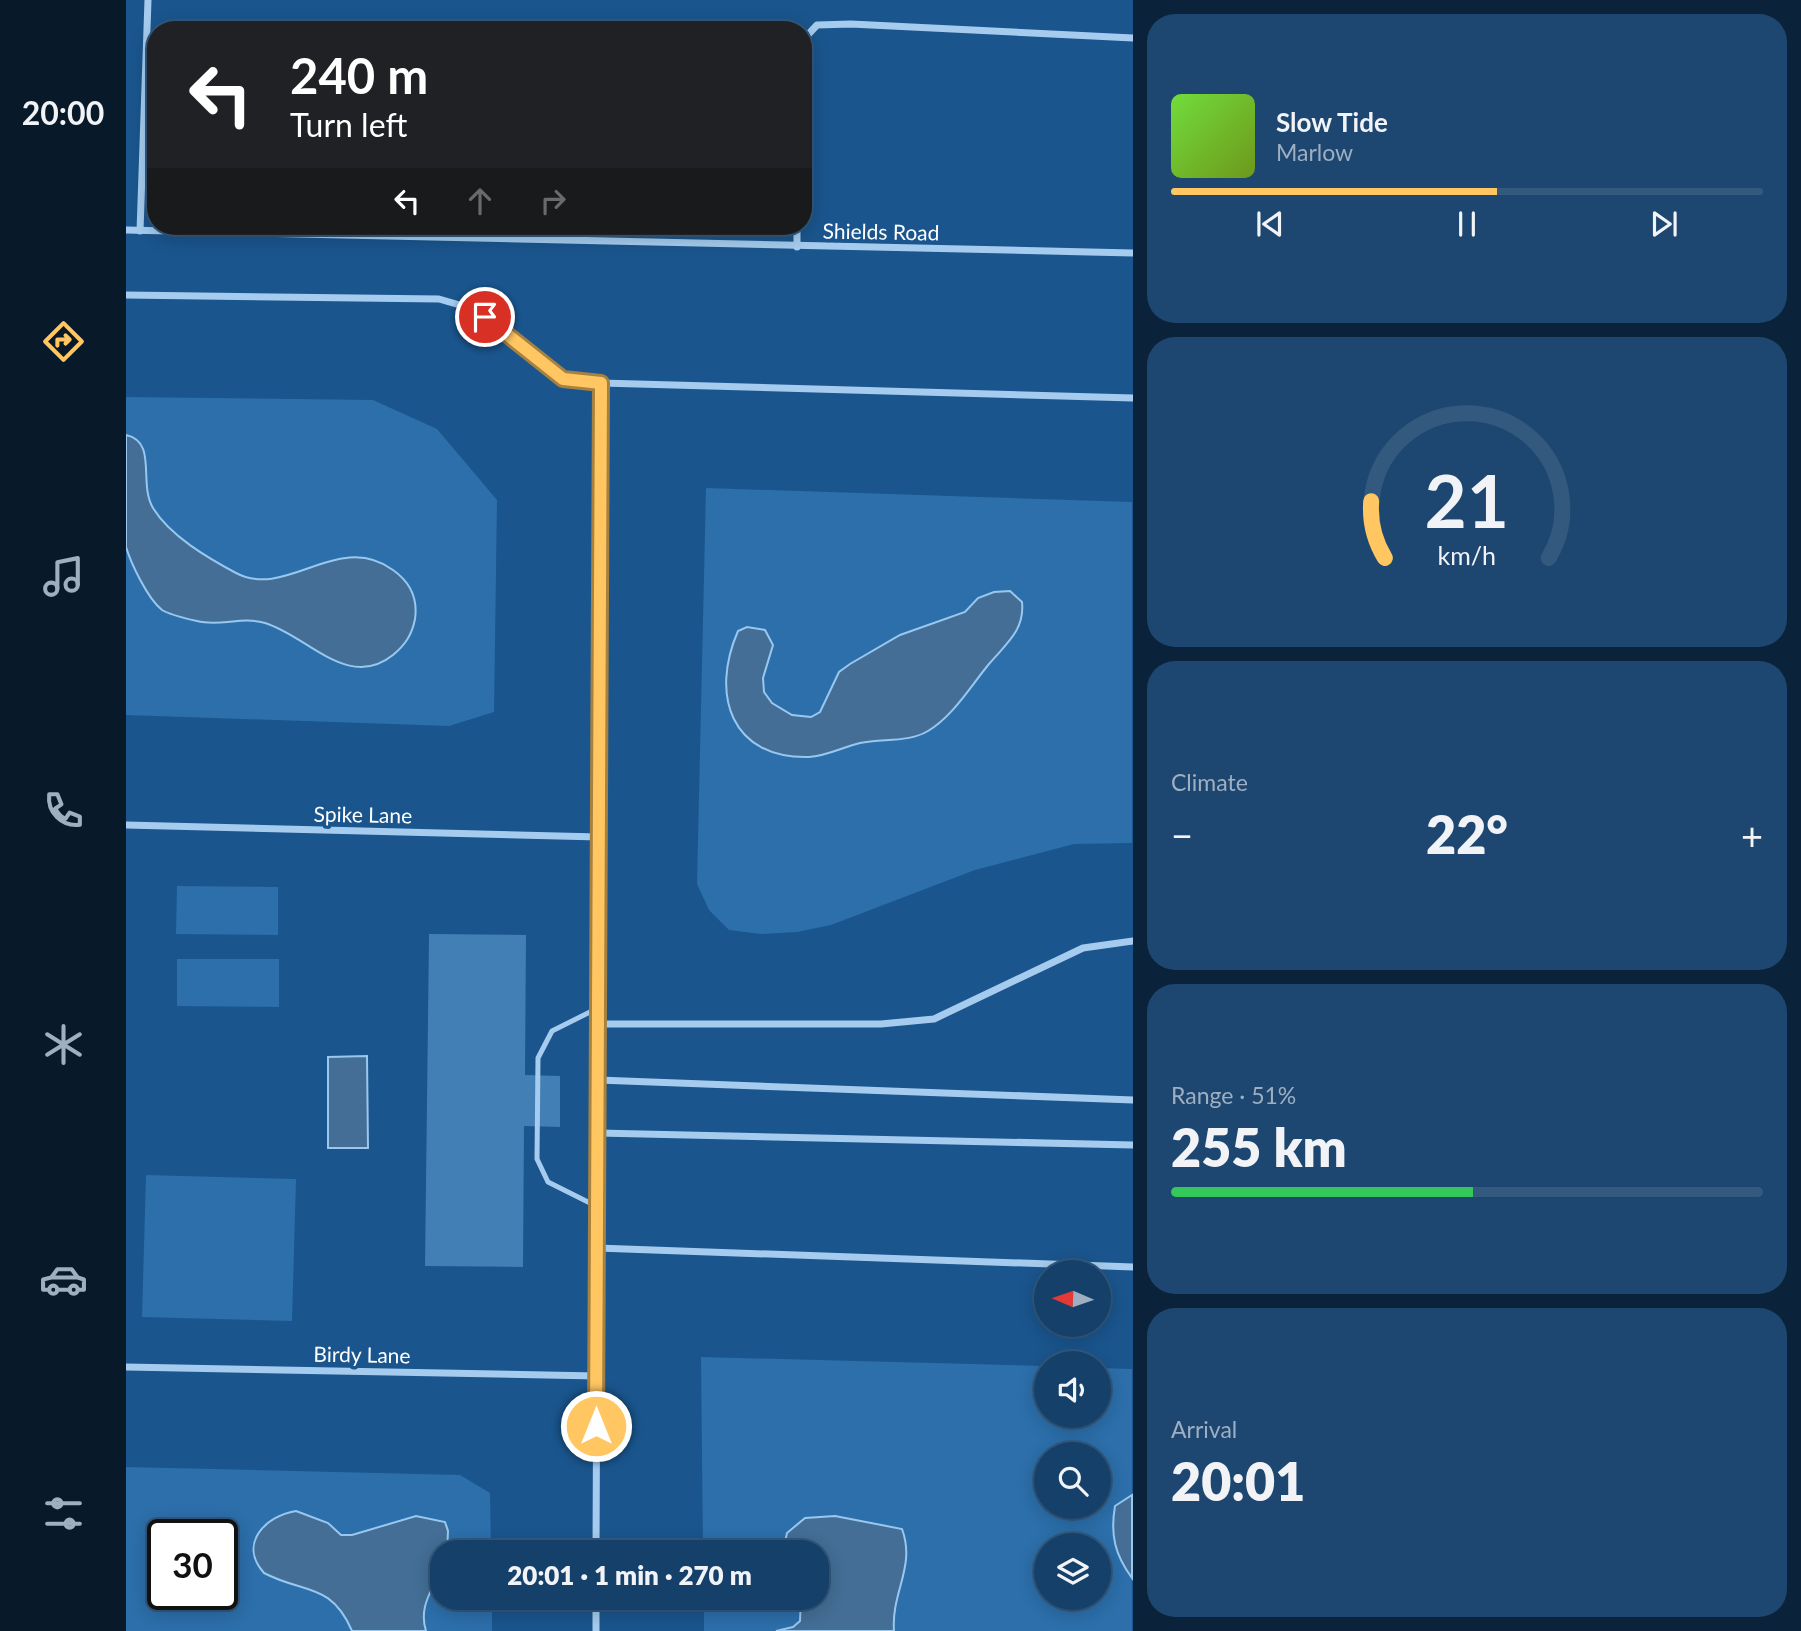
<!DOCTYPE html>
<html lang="en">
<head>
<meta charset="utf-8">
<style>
  :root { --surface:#14406a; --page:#1d4770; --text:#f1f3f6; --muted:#9dafc1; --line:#33597e; --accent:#ffc662 }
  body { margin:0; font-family:Lato,sans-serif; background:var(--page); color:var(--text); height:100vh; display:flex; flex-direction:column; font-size:26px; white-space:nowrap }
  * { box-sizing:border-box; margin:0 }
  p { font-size:23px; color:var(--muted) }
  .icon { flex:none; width:38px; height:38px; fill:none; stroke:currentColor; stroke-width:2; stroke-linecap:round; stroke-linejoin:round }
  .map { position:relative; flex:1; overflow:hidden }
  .drawer { display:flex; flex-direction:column; gap:14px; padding:14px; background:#0b233a; width:668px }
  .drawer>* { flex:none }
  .top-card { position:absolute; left:21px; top:21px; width:665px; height:214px; border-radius:28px; box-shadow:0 4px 18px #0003,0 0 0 2px var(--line); background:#202124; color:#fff; overflow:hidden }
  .needle { width:46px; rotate:272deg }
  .tools { position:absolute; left:908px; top:1260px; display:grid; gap:14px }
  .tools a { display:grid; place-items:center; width:77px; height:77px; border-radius:50%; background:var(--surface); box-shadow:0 4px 18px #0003,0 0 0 2px var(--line); font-size:35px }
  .speed { position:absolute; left:21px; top:1519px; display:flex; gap:14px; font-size:35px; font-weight:700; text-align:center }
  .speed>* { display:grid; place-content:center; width:91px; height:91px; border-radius:50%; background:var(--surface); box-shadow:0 4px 18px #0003,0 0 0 2px var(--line); line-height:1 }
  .speed .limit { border:4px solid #111; border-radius:10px; background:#fff; color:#111 }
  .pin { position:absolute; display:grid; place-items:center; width:60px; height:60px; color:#fff; margin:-30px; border:4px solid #fff; border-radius:50%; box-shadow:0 2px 7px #0007 }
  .me { position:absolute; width:77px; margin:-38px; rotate:0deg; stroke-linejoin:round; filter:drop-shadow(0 0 5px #0008) }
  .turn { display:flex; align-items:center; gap:24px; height:147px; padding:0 28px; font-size:32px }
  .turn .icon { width:91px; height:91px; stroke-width:2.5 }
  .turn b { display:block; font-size:49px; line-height:60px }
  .lanes { display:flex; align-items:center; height:66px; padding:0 28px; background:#0003; justify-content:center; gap:35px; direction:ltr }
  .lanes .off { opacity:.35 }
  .big { font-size:52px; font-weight:800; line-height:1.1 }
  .drawer .card { flex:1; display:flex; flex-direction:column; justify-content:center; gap:10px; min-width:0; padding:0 24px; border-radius:28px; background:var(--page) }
  .drawer .dial { align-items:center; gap:0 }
  .dial svg { height:182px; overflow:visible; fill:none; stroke:var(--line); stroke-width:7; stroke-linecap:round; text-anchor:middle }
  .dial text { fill:var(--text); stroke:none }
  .song { display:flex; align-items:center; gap:21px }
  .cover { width:84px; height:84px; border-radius:10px; background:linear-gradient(135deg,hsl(100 70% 55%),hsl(80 70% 35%)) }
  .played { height:7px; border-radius:4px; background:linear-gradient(90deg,var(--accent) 55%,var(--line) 55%) }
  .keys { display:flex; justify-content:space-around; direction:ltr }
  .heat { display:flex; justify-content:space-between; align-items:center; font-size:38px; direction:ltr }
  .charge { height:10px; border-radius:5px; background:linear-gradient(90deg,#34c759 51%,var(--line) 0) }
  .trip { position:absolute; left:304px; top:1540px; width:399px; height:70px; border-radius:28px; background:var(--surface); box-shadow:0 4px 18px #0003,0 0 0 2px var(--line); font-weight:800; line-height:70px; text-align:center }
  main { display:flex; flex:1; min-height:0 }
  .menu { display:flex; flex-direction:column; width:126px; justify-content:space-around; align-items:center; background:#081a2a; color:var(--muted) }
  .menu .icon { width:49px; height:49px }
  .menu .selected { color:var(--accent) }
  .menu b { font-size:32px; color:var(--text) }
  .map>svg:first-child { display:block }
  .green { fill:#2c6fab; fill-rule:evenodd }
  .water { fill:#446e96; stroke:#98c8f0; stroke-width:2 }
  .building { fill:#427fb5 }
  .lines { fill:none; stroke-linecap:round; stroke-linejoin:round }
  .service { stroke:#a5ccee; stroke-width:5 }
  .minor { stroke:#a5ccee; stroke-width:7 }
  .route-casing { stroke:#a68140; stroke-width:18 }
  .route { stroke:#ffc662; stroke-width:12 }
  .labels { text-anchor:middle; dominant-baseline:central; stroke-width:7; stroke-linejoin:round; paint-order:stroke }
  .street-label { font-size:21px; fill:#fff; stroke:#1a558d }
</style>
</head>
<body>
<main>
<nav class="menu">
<b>20:00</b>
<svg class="icon selected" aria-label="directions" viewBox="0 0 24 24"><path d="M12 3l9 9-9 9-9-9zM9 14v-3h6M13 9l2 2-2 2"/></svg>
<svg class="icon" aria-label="music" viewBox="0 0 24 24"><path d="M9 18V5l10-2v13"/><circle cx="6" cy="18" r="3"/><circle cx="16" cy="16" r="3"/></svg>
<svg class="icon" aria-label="phone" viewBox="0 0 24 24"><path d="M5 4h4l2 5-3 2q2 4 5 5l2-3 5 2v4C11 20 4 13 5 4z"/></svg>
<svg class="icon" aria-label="climate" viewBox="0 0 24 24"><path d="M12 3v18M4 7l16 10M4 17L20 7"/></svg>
<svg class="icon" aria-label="car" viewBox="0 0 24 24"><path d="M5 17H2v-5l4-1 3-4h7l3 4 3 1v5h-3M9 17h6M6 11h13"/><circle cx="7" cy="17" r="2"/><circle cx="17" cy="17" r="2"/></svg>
<svg class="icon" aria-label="filters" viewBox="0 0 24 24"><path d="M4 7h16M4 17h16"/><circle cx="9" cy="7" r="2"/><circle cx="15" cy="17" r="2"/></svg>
</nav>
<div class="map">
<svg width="1007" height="1631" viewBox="0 0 1007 1631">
  <rect width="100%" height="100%" fill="#1a558d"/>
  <g class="green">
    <path d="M0,397l247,3 64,29 60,71 -3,212 -45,14 -323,-11z"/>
    <path d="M580,488l426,14v341l-58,1 -99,26 -144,55 -34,7 -36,2 -32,-4 -20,-20 -12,-26z"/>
    <path d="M51,886l101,1v48l-102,-1z"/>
    <path d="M51,959h102v48l-102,-1z"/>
    <path d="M20,1175l150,4 -4,142 -150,-4z"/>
    <path d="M575,1357l345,9v50h53v-48l33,1v262h-428v-33h113v-46h-114zM920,1454h53v53h-53zM920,1545h53v53h-53z"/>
    <path d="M0,1467l334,8 30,18 1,59h-48v46h49v33h-366zM37,1535h59v59h-59z"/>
  </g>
  <g class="water">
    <path d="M0,435c32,7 12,48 27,73 17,28 55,50 83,65 51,27 102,-43 157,-3 17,12 25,28 22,49 -3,16 -10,26 -22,36 -45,36 -85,-19 -128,-32 -23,-7 -45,4 -68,-2 -9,-2 -27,-6 -35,-11 -15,-12 -31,-47 -36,-63 0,-8 0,-19 0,-27 0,-28 0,-56 0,-85z"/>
    <path d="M884,591l12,11c3,28 -16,42 -33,62 -19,23 -36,52 -61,67 -20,12 -46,7 -68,12 -17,4 -33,13 -51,14 -78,2 -99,-62 -71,-126l9,-4 18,3 8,15 -10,33 1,14 8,11 20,12 19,2 9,-5 19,-40 11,-8 50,-29 65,-23 13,-14 16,-6z"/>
    <path d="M241,1056l1,92h-40v-91z"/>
    <path d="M1006,1495v83c-17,-23 -22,-43 -17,-72z"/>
    <path d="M170,1511l32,12 13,12h11l64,-19 29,6 3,9 -1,21h-4c0,30 -27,47 -17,79h-74c-21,-49 -48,-37 -88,-58 -26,-29 1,-57 32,-62z"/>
    <path d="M709,1516l67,13c14,38 -11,63 -8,102h-118l17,-4 7,-6 1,-23h16v-46h-26l-6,-10 2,-9 18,-15z"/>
  </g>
  <path class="building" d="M303,934l97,1 -1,140 35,1v51l-36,-1 -1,141 -98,-1z"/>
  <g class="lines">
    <path class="service" d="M472,1207l-50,-25 -11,-23 1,-101 14,-27 46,-23"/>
    <g class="minor">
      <path d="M677,40l14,-15 34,-1 282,14"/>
      <path d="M0,230l1007,23"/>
      <path d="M14,231l8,-231"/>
      <path d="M671,247v-21"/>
      <path d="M0,295l313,4 31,9 30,18 63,53 38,4 532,15"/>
      <path d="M0,825l473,12"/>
      <path d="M472,1024h283l53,-5 149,-71 50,-7"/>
      <path d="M472,1080l535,20"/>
      <path d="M472,1133l535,12"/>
      <path d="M471,1248l536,19"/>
      <path d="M0,1367l471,9"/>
      <path d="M470,1552l5,-1169"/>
      <path d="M470,1631v-33"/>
    </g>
  </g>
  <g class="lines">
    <defs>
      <path id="route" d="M359,317l78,62 38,4 -5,1043"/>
    </defs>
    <use href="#route" class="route-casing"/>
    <use href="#route" class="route"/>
  </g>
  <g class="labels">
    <g class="street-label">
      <text transform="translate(755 231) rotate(1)">Shields Road</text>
      <text transform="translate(237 814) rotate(1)">Spike Lane</text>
      <text transform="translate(236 1354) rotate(1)">Birdy Lane</text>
    </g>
  </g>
</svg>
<div class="tools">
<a><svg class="needle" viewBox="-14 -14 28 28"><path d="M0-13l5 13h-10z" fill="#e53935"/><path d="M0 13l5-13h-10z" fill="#9dafc1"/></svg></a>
<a><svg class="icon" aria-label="sound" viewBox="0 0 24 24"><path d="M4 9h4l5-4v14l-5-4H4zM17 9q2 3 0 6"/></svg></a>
<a><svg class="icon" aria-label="search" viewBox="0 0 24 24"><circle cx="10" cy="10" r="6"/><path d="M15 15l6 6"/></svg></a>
<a><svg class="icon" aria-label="layers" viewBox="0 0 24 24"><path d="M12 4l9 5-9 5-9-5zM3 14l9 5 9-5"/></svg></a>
</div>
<div class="speed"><div class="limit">30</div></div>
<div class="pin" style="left:359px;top:317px;background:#d93025"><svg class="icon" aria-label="arrive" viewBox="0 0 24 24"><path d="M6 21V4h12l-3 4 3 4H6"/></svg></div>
<svg class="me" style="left:470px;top:1426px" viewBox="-20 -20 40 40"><circle r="17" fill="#ffc662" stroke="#fff" stroke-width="3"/><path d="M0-11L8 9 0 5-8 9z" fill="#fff"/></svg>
<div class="trip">20:01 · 1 min · 270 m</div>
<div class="top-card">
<div class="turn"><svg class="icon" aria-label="left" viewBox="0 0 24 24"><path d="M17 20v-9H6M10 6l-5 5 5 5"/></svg><div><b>240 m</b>Turn left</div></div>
<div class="lanes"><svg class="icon" aria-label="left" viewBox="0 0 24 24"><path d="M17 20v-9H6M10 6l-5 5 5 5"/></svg><svg class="icon off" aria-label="ahead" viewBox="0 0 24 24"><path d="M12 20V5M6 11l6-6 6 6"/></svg><svg class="icon off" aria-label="right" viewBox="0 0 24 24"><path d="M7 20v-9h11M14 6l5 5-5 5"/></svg></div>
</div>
</div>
<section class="drawer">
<div class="card">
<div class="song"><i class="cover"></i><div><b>Slow Tide</b><p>Marlow</p></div></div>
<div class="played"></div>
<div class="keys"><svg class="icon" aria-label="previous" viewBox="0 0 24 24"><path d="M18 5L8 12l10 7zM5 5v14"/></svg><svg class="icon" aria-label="pause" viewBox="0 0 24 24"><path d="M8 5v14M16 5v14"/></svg><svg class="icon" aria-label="next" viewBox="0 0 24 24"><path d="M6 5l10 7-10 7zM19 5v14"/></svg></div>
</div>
<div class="card dial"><svg viewBox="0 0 100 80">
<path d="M14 69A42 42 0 1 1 86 69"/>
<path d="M14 69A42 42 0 0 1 8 44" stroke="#ffc662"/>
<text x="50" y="56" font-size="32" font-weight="700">21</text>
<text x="50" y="72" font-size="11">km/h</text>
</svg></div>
<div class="card"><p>Climate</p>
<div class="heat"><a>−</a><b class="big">22°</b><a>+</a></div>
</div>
<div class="card"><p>Range · 51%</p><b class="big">255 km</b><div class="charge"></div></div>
<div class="card"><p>Arrival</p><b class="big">20:01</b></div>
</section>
</main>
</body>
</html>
